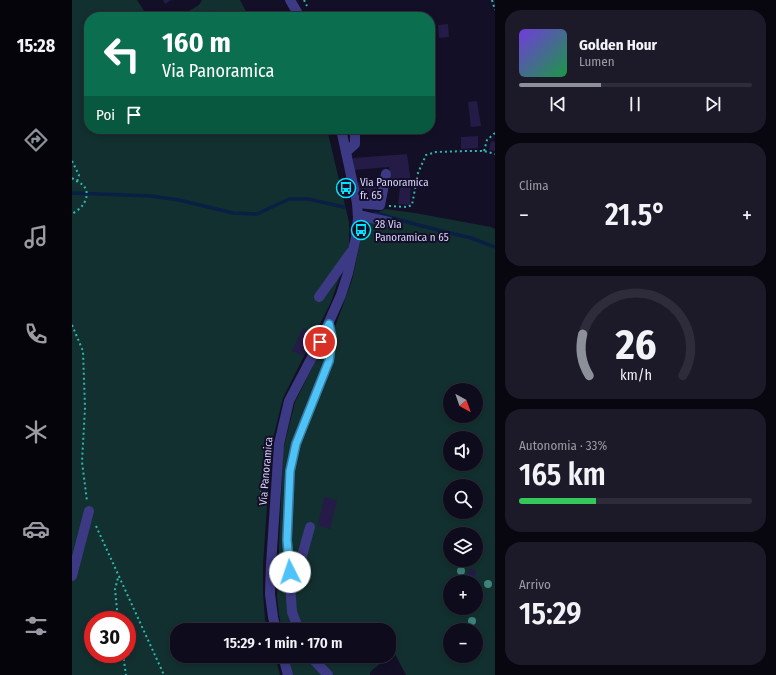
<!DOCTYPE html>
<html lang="it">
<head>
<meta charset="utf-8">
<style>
  :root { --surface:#0e0b1c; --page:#1c1929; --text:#f1f3f6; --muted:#9b9ba3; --line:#2e2b3b; --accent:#8c9099 }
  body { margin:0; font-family:"Fira Sans Condensed",sans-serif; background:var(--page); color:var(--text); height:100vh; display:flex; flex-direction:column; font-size:15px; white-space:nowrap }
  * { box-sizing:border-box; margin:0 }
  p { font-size:13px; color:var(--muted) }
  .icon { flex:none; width:22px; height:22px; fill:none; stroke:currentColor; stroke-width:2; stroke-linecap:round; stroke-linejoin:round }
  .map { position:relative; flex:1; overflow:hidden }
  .drawer { display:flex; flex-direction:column; gap:10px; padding:10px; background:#08060f; width:281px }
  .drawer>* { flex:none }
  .guide { position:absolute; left:12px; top:12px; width:351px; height:122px; border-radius:16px; box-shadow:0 2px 6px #0003,0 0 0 1px var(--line); background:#0b6e4f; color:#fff; overflow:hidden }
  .needle { width:26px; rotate:140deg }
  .controls { position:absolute; left:371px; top:383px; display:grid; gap:8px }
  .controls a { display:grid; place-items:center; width:40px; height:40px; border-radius:50%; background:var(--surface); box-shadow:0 2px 6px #0003,0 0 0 1px var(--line); font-size:20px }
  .speed { position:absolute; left:12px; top:611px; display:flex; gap:8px; font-size:20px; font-weight:700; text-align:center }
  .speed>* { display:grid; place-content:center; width:52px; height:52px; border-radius:50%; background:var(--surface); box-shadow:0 2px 6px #0003,0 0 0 1px var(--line); line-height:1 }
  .speed .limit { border:6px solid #d22; background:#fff; color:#111 }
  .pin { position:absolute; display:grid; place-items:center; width:34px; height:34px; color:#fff; margin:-17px; border:2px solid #fff; border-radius:50%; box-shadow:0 1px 4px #0007 }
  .me { position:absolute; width:44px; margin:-22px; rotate:356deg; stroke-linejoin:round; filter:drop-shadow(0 0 3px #0008) }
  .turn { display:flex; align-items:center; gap:14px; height:84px; padding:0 12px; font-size:18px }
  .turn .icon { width:52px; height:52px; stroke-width:2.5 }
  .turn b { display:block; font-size:28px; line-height:34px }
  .then { display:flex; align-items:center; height:38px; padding:0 12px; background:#0003; gap:8px; font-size:15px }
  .big { font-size:30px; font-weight:600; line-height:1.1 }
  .drawer .widget { flex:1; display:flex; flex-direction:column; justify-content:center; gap:6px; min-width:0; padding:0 14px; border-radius:16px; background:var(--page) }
  .drawer .dial { align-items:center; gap:0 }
  .dial svg { height:104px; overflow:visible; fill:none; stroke:var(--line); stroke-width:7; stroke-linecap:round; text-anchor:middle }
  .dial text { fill:var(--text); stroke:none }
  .song { display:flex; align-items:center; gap:12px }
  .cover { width:48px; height:48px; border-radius:6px; background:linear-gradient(135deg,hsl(260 70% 55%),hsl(140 70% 35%)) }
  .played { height:4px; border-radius:2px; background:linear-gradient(90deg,var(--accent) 35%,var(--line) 35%) }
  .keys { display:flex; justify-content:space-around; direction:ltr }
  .heat { display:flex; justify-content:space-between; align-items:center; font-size:22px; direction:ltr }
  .charge { height:6px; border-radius:3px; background:linear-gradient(90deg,#34c759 33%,var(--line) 0) }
  .trip { position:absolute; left:98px; top:623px; width:226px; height:40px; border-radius:16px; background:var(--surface); box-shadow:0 2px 6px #0003,0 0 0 1px var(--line); font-weight:600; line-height:40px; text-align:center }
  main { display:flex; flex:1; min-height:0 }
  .tab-bar { display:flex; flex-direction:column; width:72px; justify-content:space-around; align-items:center; background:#06040b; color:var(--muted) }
  .tab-bar .icon { width:28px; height:28px }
  .tab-bar .active { color:var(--accent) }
  .tab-bar b { font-size:18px; color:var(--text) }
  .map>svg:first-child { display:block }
  .green { fill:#12302f; fill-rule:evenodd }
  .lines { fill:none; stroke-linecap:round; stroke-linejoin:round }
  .stream { stroke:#0a1f44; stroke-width:3.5 }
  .building { fill:#241b47 }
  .path { stroke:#2fb8b0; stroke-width:2; stroke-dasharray:2 3; stroke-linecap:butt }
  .minor { stroke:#3d3a85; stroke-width:10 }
  .tree { fill:#3d827b }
  .route-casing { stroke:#337fa1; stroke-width:10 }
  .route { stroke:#4fc3f7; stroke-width:7 }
  .labels { text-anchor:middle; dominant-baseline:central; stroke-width:4; stroke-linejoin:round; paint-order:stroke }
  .poi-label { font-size:11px; fill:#d9d4ff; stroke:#130f26; text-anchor:start }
  .street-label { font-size:11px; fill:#d9d4ff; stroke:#130f26 }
</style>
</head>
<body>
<main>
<nav class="tab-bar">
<b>15:28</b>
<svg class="icon active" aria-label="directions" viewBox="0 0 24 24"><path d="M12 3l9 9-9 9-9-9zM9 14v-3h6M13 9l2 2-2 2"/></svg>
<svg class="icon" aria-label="music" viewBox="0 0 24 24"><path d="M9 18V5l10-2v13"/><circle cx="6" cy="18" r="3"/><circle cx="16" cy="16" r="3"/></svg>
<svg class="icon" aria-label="phone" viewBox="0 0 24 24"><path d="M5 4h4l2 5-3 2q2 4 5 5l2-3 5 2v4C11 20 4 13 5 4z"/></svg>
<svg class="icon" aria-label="climate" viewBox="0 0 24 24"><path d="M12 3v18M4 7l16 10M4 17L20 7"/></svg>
<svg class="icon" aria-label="car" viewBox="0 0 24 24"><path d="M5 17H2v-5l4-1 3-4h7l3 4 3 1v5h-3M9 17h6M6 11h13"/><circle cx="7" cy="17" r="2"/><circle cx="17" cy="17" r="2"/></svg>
<svg class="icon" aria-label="filters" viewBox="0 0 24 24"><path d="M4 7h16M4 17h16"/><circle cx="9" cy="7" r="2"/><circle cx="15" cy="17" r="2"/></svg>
</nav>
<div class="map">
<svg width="423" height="675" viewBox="0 0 423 675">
  <rect width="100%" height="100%" fill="#130f26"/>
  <g class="green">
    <path d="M0,0h65l11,17h-59v112h238l22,93v24l-13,21 6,3 -11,32 -48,96 -12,49 -8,118v29l2,25 3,11h-91v26h98l5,19h-208zM21,620h34v34h-34z"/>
    <path d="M130,0h38l9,17h-70l20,-12z"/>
    <path d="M313,209l30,4 76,14 4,2v446h-89l-12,-23 -24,20v3h-77l-5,-19h101v-26h-107l-3,-15 -2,-19 6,-146 12,-48 29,-58 10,2 1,-19 17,-47 7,-32 4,-29c7,-4 14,-6 22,-10zM378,390h26v26h-26zM378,438h26v26h-26zM378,486h26v26h-26zM378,534h26v26h-26zM378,582h26v26h-26zM378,630h26v26h-26z"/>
  </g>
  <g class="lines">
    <g class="stream">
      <path d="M0,193l79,3 28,4 54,13 24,1 32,-15h19l36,8"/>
      <path d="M303,213l47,13 49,12 24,9"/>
    </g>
  </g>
  <g class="building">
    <path d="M91,0h8l-6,4z"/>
    <path d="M140,10l3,7h-10l-1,-4z"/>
    <path d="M376,24l1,13 -10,1 -1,-13z"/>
    <path d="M405,101l4,25 -10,1 -3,-25z"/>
    <path d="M406,136v12l-17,1v-12z"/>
    <path d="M419,141l4,1v9l-6,-1z"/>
    <path d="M335,154l4,29 -1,22 -12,-1 2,-17 -8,1 -3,-21 -35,3 -1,-12z"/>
    <path d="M297,180l9,1 -3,19 -9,-1 1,-10 -8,3 -3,-9z"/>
    <path d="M231,328l10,6 -10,22 -11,-5z"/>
    <path d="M252,497l13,3 -7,29 -12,-3z"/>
    <circle cx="400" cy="573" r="4"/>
    <path d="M409,589l3,5 -5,3 -3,-5z"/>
  </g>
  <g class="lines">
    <g class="path">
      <path d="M232,0l3,6"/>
      <path d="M420,0l3,10"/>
      <path d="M412,151l3,-11 8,-7"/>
      <path d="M0,161l7,14 -2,7"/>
      <path d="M0,178c4,3 8,5 11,7 6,6 4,15 -1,21 -2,3 -7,6 -10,8"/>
      <path d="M317,206l18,1 5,-2 6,-32 8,-18 10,-3 31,-1h17l11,3"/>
      <path d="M0,325l11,26 2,57 -3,54 5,39"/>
      <path d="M189,493l3,-22 3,-9"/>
      <path d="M24,526l68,149"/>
      <path d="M46,620l-3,-31 3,-11"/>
      <path d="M51,654l3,21"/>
    </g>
    <g class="minor">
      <path d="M218,0l10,17"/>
      <path d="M274,152l9,-8v-9"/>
      <path d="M285,203l23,2 6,-31"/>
      <path d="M286,215l31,7"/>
      <path d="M247,297l32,-45"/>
      <path d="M0,576l17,-65"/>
      <path d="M220,585l5,-11 13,-47"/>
      <path d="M204,630l-3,-13 -3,-23 1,-29 8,-121 10,-43 31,-59 21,-47 7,-22 8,-36 2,-19 -1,-15 -16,-74"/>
      <path d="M227,630l-7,-18 -5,-72 3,-69 6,-28 33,-82 2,-23 -2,-14"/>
      <path d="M211,656l5,19"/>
      <path d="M238,656l18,19"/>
    </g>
  </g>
  <g class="tree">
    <circle cx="389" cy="571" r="4"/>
    <circle cx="416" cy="584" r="4"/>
    <circle cx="400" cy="621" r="4"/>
  </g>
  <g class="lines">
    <defs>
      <path id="route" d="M218,572l-3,-32 3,-69 6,-27 33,-83 3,-23 -3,-14 -9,18"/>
    </defs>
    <use href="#route" class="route-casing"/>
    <use href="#route" class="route"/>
  </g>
  <defs>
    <symbol id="bus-ring" viewBox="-11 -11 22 22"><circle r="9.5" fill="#130f26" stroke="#00e5ff" stroke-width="1.5"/><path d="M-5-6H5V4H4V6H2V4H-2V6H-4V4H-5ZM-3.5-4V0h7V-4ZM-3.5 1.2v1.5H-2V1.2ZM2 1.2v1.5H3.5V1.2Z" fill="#00e5ff"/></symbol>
  </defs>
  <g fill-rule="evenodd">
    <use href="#bus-ring" x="263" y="177" width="22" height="22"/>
    <use href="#bus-ring" x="278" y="219" width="22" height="22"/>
  </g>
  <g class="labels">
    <g class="poi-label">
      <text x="288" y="182">Via Panoramica<tspan x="288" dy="13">fr. 65</tspan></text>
      <text x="303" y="224">28 Via<tspan x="303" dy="13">Panoramica n 65</tspan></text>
    </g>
    <g class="street-label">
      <text transform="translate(194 471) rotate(-85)">Via Panoramica</text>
    </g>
  </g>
</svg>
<div class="controls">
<a><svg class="needle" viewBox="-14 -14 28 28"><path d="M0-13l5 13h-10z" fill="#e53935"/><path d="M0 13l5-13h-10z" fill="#9b9ba3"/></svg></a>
<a><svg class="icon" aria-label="sound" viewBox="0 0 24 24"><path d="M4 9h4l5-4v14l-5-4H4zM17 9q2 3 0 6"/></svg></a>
<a><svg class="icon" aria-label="search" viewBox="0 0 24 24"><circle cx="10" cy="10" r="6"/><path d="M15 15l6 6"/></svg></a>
<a><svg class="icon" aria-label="layers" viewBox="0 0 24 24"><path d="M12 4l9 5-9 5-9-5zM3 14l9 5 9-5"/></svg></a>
<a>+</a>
<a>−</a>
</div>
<div class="speed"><div class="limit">30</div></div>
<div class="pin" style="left:248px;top:342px;background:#d93025"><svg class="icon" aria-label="arrive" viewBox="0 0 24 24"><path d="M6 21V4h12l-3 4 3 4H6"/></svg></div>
<svg class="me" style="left:218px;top:572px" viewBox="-20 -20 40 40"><circle r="19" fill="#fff"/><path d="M0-13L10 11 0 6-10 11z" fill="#4fc3f7"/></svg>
<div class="trip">15:29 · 1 min · 170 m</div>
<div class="guide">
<div class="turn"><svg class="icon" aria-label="left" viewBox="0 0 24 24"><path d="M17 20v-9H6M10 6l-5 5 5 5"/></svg><div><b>160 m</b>Via Panoramica</div></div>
<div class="then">Poi<svg class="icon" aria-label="arrive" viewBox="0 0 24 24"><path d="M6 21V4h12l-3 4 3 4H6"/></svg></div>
</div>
</div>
<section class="drawer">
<div class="widget">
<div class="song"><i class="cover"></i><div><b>Golden Hour</b><p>Lumen</p></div></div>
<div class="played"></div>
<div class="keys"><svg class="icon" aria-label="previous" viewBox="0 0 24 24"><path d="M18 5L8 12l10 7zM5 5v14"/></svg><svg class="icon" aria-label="pause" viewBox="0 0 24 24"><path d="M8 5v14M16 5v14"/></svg><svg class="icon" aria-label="next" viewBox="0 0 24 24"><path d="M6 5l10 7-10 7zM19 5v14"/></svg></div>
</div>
<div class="widget"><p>Clima</p>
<div class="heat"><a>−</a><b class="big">21.5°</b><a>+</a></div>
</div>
<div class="widget dial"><svg viewBox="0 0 100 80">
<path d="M14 69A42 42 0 1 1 86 69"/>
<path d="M14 69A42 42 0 0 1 9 37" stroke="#8c9099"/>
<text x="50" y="56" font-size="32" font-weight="700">26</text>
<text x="50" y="72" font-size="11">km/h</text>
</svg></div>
<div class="widget"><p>Autonomia · 33%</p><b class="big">165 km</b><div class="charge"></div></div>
<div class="widget"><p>Arrivo</p><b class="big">15:29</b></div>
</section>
</main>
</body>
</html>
